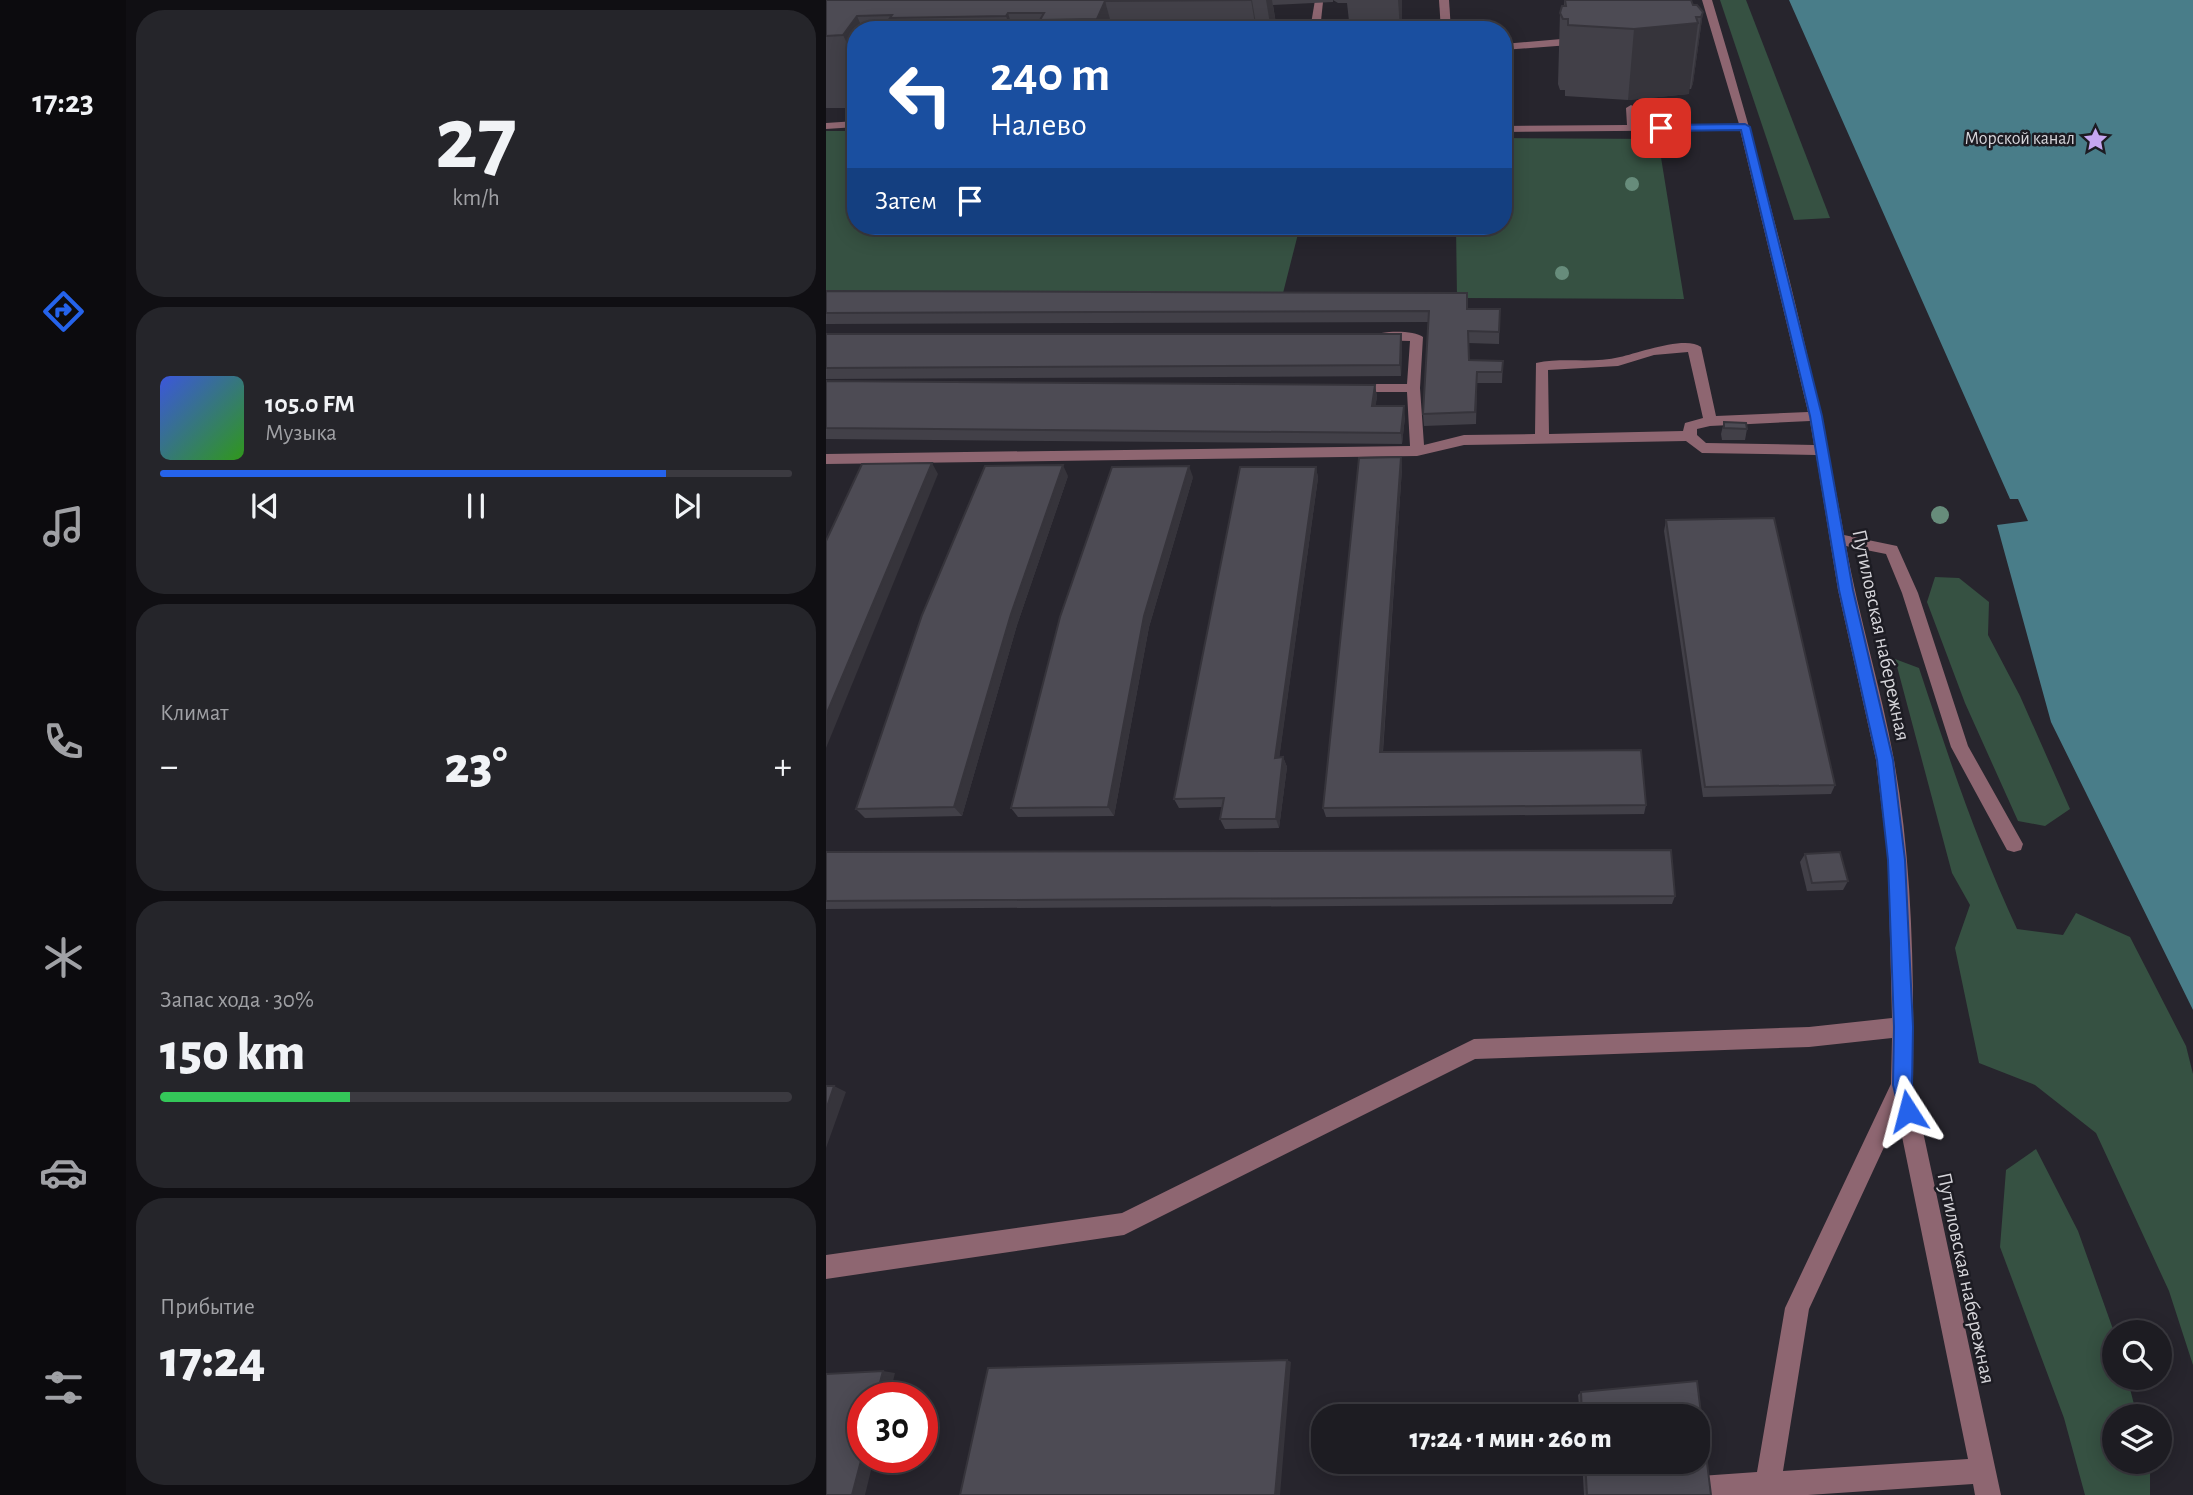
<!DOCTYPE html>
<html lang="ru">
<head>
<meta charset="utf-8">
<style>
  :root { --surface:#1d1c22; --page:#25252a; --text:#f1f3f6; --muted:#a0a1a5; --line:#3b3a40; --accent:#2563eb }
  body { margin:0; font-family:"Alegreya Sans",sans-serif; background:var(--page); color:var(--text); height:100vh; display:flex; flex-direction:column; font-size:26px; white-space:nowrap }
  * { box-sizing:border-box; margin:0 }
  p { font-size:23px; color:var(--muted) }
  .icon { flex:none; width:38px; height:38px; fill:none; stroke:currentColor; stroke-width:2; stroke-linecap:round; stroke-linejoin:round }
  .map { position:relative; flex:1; overflow:hidden }
  .sheet { display:flex; flex-direction:column; gap:10px; padding:10px; background:#100f13; width:700px }
  .sheet>* { flex:none }
  .top-card { position:absolute; left:21px; top:21px; width:665px; height:214px; border-radius:28px; box-shadow:0 4px 18px #0003,0 0 0 2px var(--line); background:#1a4fa0; color:#fff; overflow:hidden }
  .buttons { position:absolute; left:1276px; top:1320px; display:grid; gap:14px }
  .buttons a { display:grid; place-items:center; width:70px; height:70px; border-radius:50%; background:var(--surface); box-shadow:0 4px 18px #0003,0 0 0 2px var(--line); font-size:35px }
  .speed { position:absolute; left:21px; top:1382px; display:flex; gap:14px; font-size:35px; font-weight:700; text-align:center }
  .speed>* { display:grid; place-content:center; width:91px; height:91px; border-radius:50%; background:var(--surface); box-shadow:0 4px 18px #0003,0 0 0 2px var(--line); line-height:1 }
  .speed .limit { border:10px solid #d22; background:#fff; color:#111 }
  .pin { position:absolute; display:grid; place-items:center; width:60px; height:60px; color:#fff; margin:-30px; border-radius:14px; box-shadow:0 4px 10px #0006 }
  .me { position:absolute; width:77px; margin:-38px; rotate:351deg; stroke-linejoin:round; filter:drop-shadow(0 0 5px #0008) }
  .turn { display:flex; align-items:center; gap:24px; height:147px; padding:0 28px; font-size:32px }
  .turn .icon { width:91px; height:91px; stroke-width:2.5 }
  .turn b { display:block; font-size:49px; line-height:60px }
  .then { display:flex; align-items:center; height:66px; padding:0 28px; background:#0003; gap:14px; font-size:26px }
  .big { font-size:52px; font-weight:800; line-height:1.1 }
  .sheet .card { flex:1; display:flex; flex-direction:column; justify-content:center; gap:10px; min-width:0; padding:0 24px; border-radius:28px; background:var(--page) }
  .sheet .dial { align-items:center; gap:0 }
  .dial b { font-size:91px; line-height:1 }
  .song { display:flex; align-items:center; gap:21px }
  .cover { width:84px; height:84px; border-radius:10px; background:linear-gradient(135deg,hsl(230 70% 55%),hsl(110 70% 35%)) }
  .played { height:7px; border-radius:4px; background:linear-gradient(90deg,var(--accent) 80%,var(--line) 80%) }
  .keys { display:flex; justify-content:space-around; direction:ltr }
  .heat { display:flex; justify-content:space-between; align-items:center; font-size:38px; direction:ltr }
  .charge { height:10px; border-radius:5px; background:linear-gradient(90deg,#34c759 30%,var(--line) 0) }
  .trip { position:absolute; left:485px; top:1404px; width:399px; height:70px; border-radius:28px; background:var(--surface); box-shadow:0 4px 18px #0003,0 0 0 2px var(--line); font-weight:800; line-height:70px; text-align:center }
  main { display:flex; flex:1; min-height:0 }
  .dock { display:flex; flex-direction:column; width:126px; justify-content:space-around; align-items:center; background:#0c0b0e; color:var(--muted) }
  .dock .icon { width:49px; height:49px }
  .dock .active { color:var(--accent) }
  .dock b { font-size:32px; color:var(--text) }
  .map>svg:first-child { display:block }
  .green { fill:#365142 }
  .water { fill:#497d89 }
  .lines { fill:none; stroke-linecap:round; stroke-linejoin:round }
  .minor { fill:#8e6671; fill-rule:evenodd }
  .tree { fill:#678c7b }
  .wall { fill:#424048 }
  .shaded-wall { fill:#36343b }
  .building { fill:#4d4b54; stroke:#36343b; stroke-width:2 }
  .route { fill:#2563eb; stroke:#184099; stroke-width:2 }
  .labels { text-anchor:middle; dominant-baseline:central; stroke-width:5; stroke-linejoin:round; paint-order:stroke }
  .far-poi-label { font-size:18px; fill:#d6d5da; stroke:#1d1c23; text-anchor:end }
  .street-label { font-size:21px; fill:#d6d5da; stroke:#1d1c23 }
</style>
</head>
<body>
<main>
<nav class="dock">
<b>17:23</b>
<svg class="icon active" aria-label="directions" viewBox="0 0 24 24"><path d="M12 3l9 9-9 9-9-9zM9 14v-3h6M13 9l2 2-2 2"/></svg>
<svg class="icon" aria-label="music" viewBox="0 0 24 24"><path d="M9 18V5l10-2v13"/><circle cx="6" cy="18" r="3"/><circle cx="16" cy="16" r="3"/></svg>
<svg class="icon" aria-label="phone" viewBox="0 0 24 24"><path d="M5 4h4l2 5-3 2q2 4 5 5l2-3 5 2v4C11 20 4 13 5 4z"/></svg>
<svg class="icon" aria-label="climate" viewBox="0 0 24 24"><path d="M12 3v18M4 7l16 10M4 17L20 7"/></svg>
<svg class="icon" aria-label="car" viewBox="0 0 24 24"><path d="M5 17H2v-5l4-1 3-4h7l3 4 3 1v5h-3M9 17h6M6 11h13"/><circle cx="7" cy="17" r="2"/><circle cx="17" cy="17" r="2"/></svg>
<svg class="icon" aria-label="filters" viewBox="0 0 24 24"><path d="M4 7h16M4 17h16"/><circle cx="9" cy="7" r="2"/><circle cx="15" cy="17" r="2"/></svg>
</nav>
<section class="sheet">
<div class="card dial"><b>27</b><p>km/h</p></div>
<div class="card">
<div class="song"><i class="cover"></i><div><b>105.0 FM</b><p>Музыка</p></div></div>
<div class="played"></div>
<div class="keys"><svg class="icon" aria-label="previous" viewBox="0 0 24 24"><path d="M18 5L8 12l10 7zM5 5v14"/></svg><svg class="icon" aria-label="pause" viewBox="0 0 24 24"><path d="M8 5v14M16 5v14"/></svg><svg class="icon" aria-label="next" viewBox="0 0 24 24"><path d="M6 5l10 7-10 7zM19 5v14"/></svg></div>
</div>
<div class="card"><p>Климат</p>
<div class="heat"><a>−</a><b class="big">23°</b><a>+</a></div>
</div>
<div class="card"><p>Запас хода · 30%</p><b class="big">150 km</b><div class="charge"></div></div>
<div class="card"><p>Прибытие</p><b class="big">17:24</b></div>
</section>
<div class="map">
<svg width="1367" height="1495" viewBox="0 0 1367 1495">
  <rect width="100%" height="100%" fill="#27252d"/>
  <g class="green">
    <path d="M894,0h26l84,218 -36,2z"/>
    <path d="M0,131h30v95h444l-18,71 -456,1z"/>
    <path d="M677,138l155,1 26,160 -227,-1 -1,-72h47z"/>
    <path d="M1109,577l24,1 30,24 -1,33 32,61 50,113 -25,17 -27,-5 -53,-118 -38,-101z"/>
    <path d="M1069,659l24,9c29,88 59,177 98,261l46,6 13,-22 54,24 56,109 7,28v291l-24,-74 -73,-158 -61,-48 -56,-22 -24,-115 15,-43 -18,-32z"/>
    <path d="M1210,1149l42,82 36,101v45h13l10,39h-23v45h36v34h-65l-21,-77 -64,-171 6,-77z"/>
  </g>
  <path class="water" d="M963,0h404v1010l-142,-288 -54,-197 31,-4 -10,-22h-8z"/>
  <g class="lines">
    <g class="minor">
      <path d="M489,0l8,2 -3,28h-10z"/>
      <path d="M613,0h10l2,30h-10z"/>
      <path d="M876,0h10c53,176 100,354 132,535l53,11 21,47 50,153 55,98 -2,6 -7,2 -7,-2 -56,-103 -49,-154 -16,-39 -40,-8c13,72 35,142 48,214 19,106 20,218 19,325l88,410h-26l-2,-11 -165,11h-118l-3,-6 4,-9 9,-4 57,-4 28,-164 106,-224 1,-46 -83,9 -334,12 -351,176 -298,44v-24l296,-42 352,-174 335,-12 83,-9 -4,-158 -12,-100 -38,-170 -22,-135 -114,-2 -16,-12 -222,4 -47,11 -591,8v-10l584,-8 -3,-54h-53l-7,-4 7,-4h53l3,-43 -38,-1 -1,-3c9,-7 43,-7 52,0l-3,51 4,57 40,-10 71,-1 1,-71c27,-6 57,1 84,-6 18,-4 66,-22 81,-10l15,69 92,-4 -68,-282 -237,2v-6l124,-1 -1,-17 5,-3 5,3 2,17 101,-1zM862,352l15,66 -18,5 -2,8 -134,3 -1,-64 70,-4 36,-11zM984,421l4,24 -108,-2 -9,-8v-6l13,-3zM1072,1117l70,342 -185,12 26,-162z"/>
      <path d="M747,38l15,3 -5,3 -80,6v-6z"/>
      <path d="M30,121v6l-30,2v-6z"/>
    </g>
  </g>
  <g class="tree">
    <circle cx="806" cy="184" r="7"/>
    <circle cx="736" cy="273" r="7"/>
    <circle cx="1114" cy="515" r="9"/>
  </g>
  <g class="wall">
    <path d="M0,0h576v30h-52l-3,-27h-9l-5,-3v2l-60,3 4,25h-421v78h-30z"/>
    <path d="M738,0l129,5 10,7 -10,71 -2,6h-2v5l-61,6 -63,-4v-6h-5l-2,-6 2,-71 4,-7z"/>
    <path d="M0,291l674,18 -1,35 -31,-1 1,17 34,1 -1,22h-25l-1,41 -52,2 -1,-12 5,-92 -602,2z"/>
    <path d="M0,334h575l1,11 -1,31 -575,3z"/>
    <path d="M0,381l549,4 2,12 -2,9 30,11 -3,27 -576,-5z"/>
    <path d="M898,422l23,7 -2,11h-23l-1,-6z"/>
    <path d="M575,457l1,11 -19,284 263,53 -2,9 -318,3 -3,-9z"/>
    <path d="M490,467l2,11 -39,280 4,-1 4,10 -8,61 -54,1 -5,-10 2,-12 -43,1 -5,-9z"/>
    <path d="M242,476l-51,149 -55,191 -97,2 -9,-9z"/>
    <path d="M367,477l-44,150 -35,189 -96,1 -7,-9z"/>
    <path d="M840,520l169,265 -4,9 -128,3 -39,-266z"/>
    <path d="M0,852l849,44 -3,8 -846,5z"/>
    <path d="M979,854l43,27 -5,9 -36,1 -7,-29z"/>
    <path d="M871,1381l14,114h-127l-2,-34h116v-45h-118l-2,-21 3,-3z"/>
  </g>
  <g class="shaded-wall">
    <path d="M425,0h1l5,30h-1z"/>
    <path d="M440,0h6l5,30h-6z"/>
    <path d="M572,0h4v30h-2z"/>
    <path d="M279,1l8,29h-13l-3,-11z"/>
    <path d="M877,12l-10,71 -2,6 10,-72z"/>
    <path d="M182,13l5,17h-2l-5,-14z"/>
    <path d="M31,16l6,14h-7v32l-13,-27z"/>
    <path d="M872,23l-9,71 -61,6 6,-71z"/>
    <path d="M575,334l1,11 -1,31 -1,-11z"/>
    <path d="M549,385l2,12 -3,20 -2,-11z"/>
    <path d="M578,406l1,11 -3,27 -1,-11z"/>
    <path d="M575,457l1,11 -20,294 -2,-10z"/>
    <path d="M106,463l6,11 -112,274v-33z"/>
    <path d="M237,465l5,11 -51,149 -55,191 -8,-9 57,-193z"/>
    <path d="M363,466l4,11 -44,150 -35,189 -6,-9 36,-191z"/>
    <path d="M490,467l2,11 -40,289 -3,-9z"/>
    <path d="M457,757l4,10 -8,61 -3,-9z"/>
    <path d="M8,1086l12,6 -20,56v-38z"/>
    <path d="M461,1360l4,2 -11,133h-5z"/>
    <path d="M57,1371l12,2 -6,25h-13z"/>
    <path d="M37,1453v5h11l-9,37h-13z"/>
  </g>
  <g class="building">
    <path d="M0,0h425l-146,1 -8,18 -57,1 4,-7h-36l-2,3 -116,2 2,-3 -35,1 -14,19 -17,1z"/>
    <path d="M739,0h126l2,5h4l6,7 -2,5h-5l2,6 -64,6 -66,-4v-6h-5l-3,-6 2,-7h4z"/>
    <path d="M0,291l641,2v16h33l-1,23 -31,-1 1,29 34,1 -1,11h-25l-2,40 -52,2 6,-103 -603,2z"/>
    <path d="M0,334h575l-1,31 -574,3z"/>
    <path d="M0,381l549,4 -3,21h32l-3,27 -575,-5z"/>
    <path d="M898,422l22,1 1,6 -23,-1z"/>
    <path d="M575,457l-21,295 261,-2 5,55 -323,3 36,-350z"/>
    <path d="M106,463l-106,252v-174l36,-77z"/>
    <path d="M237,465l-52,149 -57,193 -98,2 66,-194 63,-149z"/>
    <path d="M363,466l-45,150 -36,191 -97,1 49,-191 52,-150z"/>
    <path d="M414,467h76l-41,291 8,-1 -7,62h-56l4,-21 -50,1z"/>
    <path d="M948,518l61,267 -130,2 -39,-267z"/>
    <path d="M845,850l4,46 -849,5v-49z"/>
    <path d="M1014,852l8,29 -36,2 -7,-29z"/>
    <path d="M0,1086h8l-8,24z"/>
    <path d="M461,1360l-12,135h-315l28,-127z"/>
    <path d="M57,1371l-7,27h-13v55l-11,42h-26v-121z"/>
    <path d="M871,1381l14,114h-124l-2,-34h113v-45h-116l-1,-24z"/>
  </g>
  <path class="route" d="M919,124l5,3 72,289 31,174 40,170 12,100 8,167 -1,58 5,26 -3,7 -6,3 -7,-3 -8,-33 1,-58 -6,-167 -11,-100 -38,-170 -29,-174 -69,-286 -80,1 -5,-3 5,-3z"/>
  <defs>
    <symbol id="sight-bare" viewBox="-9 -9 18 18"><path d="M0-6L1.8-2.2L6-1.7L2.9 1.2L3.7 5.4L0 3.3L-3.7 5.4L-2.9 1.2L-6-1.7L-1.8-2.2Z" fill="#c6a6f0" stroke="#1d1c23" stroke-width="2.5" paint-order="stroke"/></symbol>
  </defs>
  <g fill-rule="evenodd">
    <use href="#sight-bare" x="1252" y="122" width="35" height="35"/>
  </g>
  <g class="labels">
    <g class="far-poi-label">
      <text x="1249" y="139">Морской канал</text>
    </g>
    <g class="street-label">
      <text transform="translate(1055 635) rotate(78)">Путиловская набережная</text>
      <text transform="translate(1140 1278) rotate(78)">Путиловская набережная</text>
    </g>
  </g>
</svg>
<div class="buttons">
<a><svg class="icon" aria-label="search" viewBox="0 0 24 24"><circle cx="10" cy="10" r="6"/><path d="M15 15l6 6"/></svg></a>
<a><svg class="icon" aria-label="layers" viewBox="0 0 24 24"><path d="M12 4l9 5-9 5-9-5zM3 14l9 5 9-5"/></svg></a>
</div>
<div class="speed"><div class="limit">30</div></div>
<div class="pin" style="left:835px;top:128px;background:#d93025"><svg class="icon" aria-label="arrive" viewBox="0 0 24 24"><path d="M6 21V4h12l-3 4 3 4H6"/></svg></div>
<svg class="me" style="left:1082px;top:1111px" viewBox="-20 -20 40 40"><path d="M0-17L14 15 0 8-14 15z" fill="#2563eb" stroke="#fff" stroke-width="4"/></svg>
<div class="trip">17:24 · 1 мин · 260 m</div>
<div class="top-card">
<div class="turn"><svg class="icon" aria-label="left" viewBox="0 0 24 24"><path d="M17 20v-9H6M10 6l-5 5 5 5"/></svg><div><b>240 m</b>Налево</div></div>
<div class="then">Затем<svg class="icon" aria-label="arrive" viewBox="0 0 24 24"><path d="M6 21V4h12l-3 4 3 4H6"/></svg></div>
</div>
</div>
</main>
</body>
</html>
